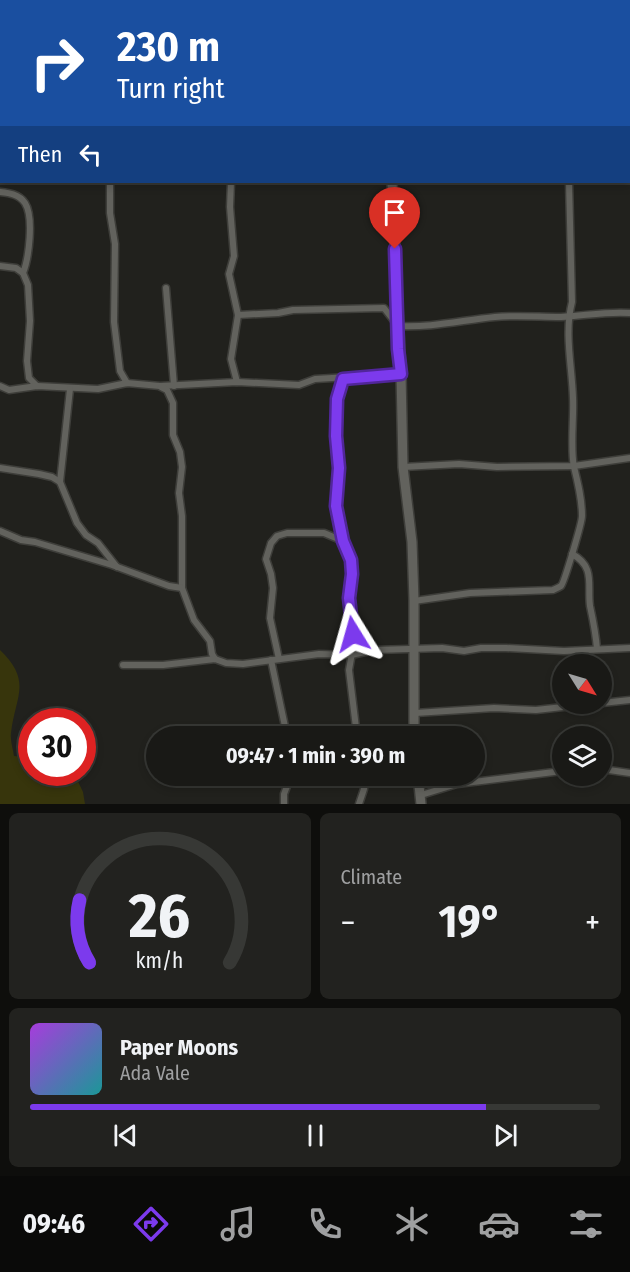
<!DOCTYPE html>
<html lang="en">
<head>
<meta charset="utf-8">
<style>
  :root { --surface:#191916; --page:#22221f; --text:#f1f3f6; --muted:#9fa0a1; --line:#373835; --accent:#7c3aed }
  body { margin:0; font-family:"Fira Sans Condensed",sans-serif; background:var(--page); color:var(--text); height:100vh; display:flex; flex-direction:column; font-size:22px; white-space:nowrap }
  * { box-sizing:border-box; margin:0 }
  p { font-size:20px; color:var(--muted) }
  .icon { flex:none; width:33px; height:33px; fill:none; stroke:currentColor; stroke-width:2; stroke-linecap:round; stroke-linejoin:round }
  .map { position:relative; height:804px; overflow:hidden }
  .panel { display:flex; flex-direction:column; gap:9px; padding:9px; background:#0e0e0c; flex:1 }
  .panel>* { flex:none }
  .guide { position:absolute; left:0px; top:0px; width:630px; height:183px; box-shadow:0 3px 9px #0003,0 0 0 2px var(--line); background:#1a4fa0; color:#fff; overflow:hidden }
  .needle { width:39px; rotate:127deg }
  .fabs { position:absolute; left:552px; top:654px; display:grid; gap:12px }
  .fabs a { display:grid; place-items:center; width:60px; height:60px; border-radius:50%; background:var(--surface); box-shadow:0 3px 9px #0003,0 0 0 2px var(--line); font-size:30px }
  .speed { position:absolute; left:18px; top:708px; display:flex; gap:12px; font-size:30px; font-weight:700; text-align:center }
  .speed>* { display:grid; place-content:center; width:78px; height:78px; border-radius:50%; background:var(--surface); box-shadow:0 3px 9px #0003,0 0 0 2px var(--line); line-height:1 }
  .speed .limit { border:9px solid #d22; background:#fff; color:#111 }
  .pin { position:absolute; display:grid; place-items:center; width:51px; height:51px; color:#fff; margin:-62px -26px; border-radius:50% 50% 50% 0; rotate:-45deg; box-shadow:0 0 6px #0007 }
  .pin .icon { rotate:45deg }
  .me { position:absolute; width:66px; margin:-33px; rotate:352deg; stroke-linejoin:round; filter:drop-shadow(0 0 4px #0008) }
  .turn { display:flex; align-items:center; gap:21px; height:126px; padding:0 18px; font-size:27px }
  .turn .icon { width:78px; height:78px; stroke-width:2.5 }
  .turn b { display:block; font-size:42px; line-height:51px }
  .then { display:flex; align-items:center; height:57px; padding:0 18px; background:#0003; gap:12px; font-size:22px }
  .big { font-size:45px; font-weight:700; line-height:1.1 }
  .panel .tile { flex:1; display:flex; flex-direction:column; justify-content:center; gap:9px; min-width:0; padding:0 21px; border-radius:9px; background:var(--page) }
  .panel .dial { align-items:center; gap:0 }
  .dial svg { height:156px; overflow:visible; fill:none; stroke:var(--line); stroke-width:7; stroke-linecap:round; text-anchor:middle }
  .dial text { fill:var(--text); stroke:none }
  .song { display:flex; align-items:center; gap:18px }
  .cover { width:72px; height:72px; border-radius:9px; background:linear-gradient(135deg,hsl(280 70% 55%),hsl(180 70% 35%)) }
  .played { height:6px; border-radius:3px; background:linear-gradient(90deg,var(--accent) 80%,var(--line) 80%) }
  .keys { display:flex; justify-content:space-around; direction:ltr }
  .heat { display:flex; justify-content:space-between; align-items:center; font-size:33px; direction:ltr }
  .panel .tiles { flex:1; display:grid; gap:9px; grid-template-columns:1fr 1fr }
  .tile:last-child { grid-column:span 2 }
  .trip { position:absolute; left:146px; top:726px; width:339px; height:60px; border-radius:30px; background:var(--surface); box-shadow:0 3px 9px #0003,0 0 0 2px var(--line); font-weight:700; line-height:60px; text-align:center }
  .tabs { display:flex; height:96px; justify-content:space-around; align-items:center; background:#0a0a09; color:var(--muted) }
  .tabs .icon { width:42px; height:42px }
  .tabs .current { color:var(--accent) }
  .tabs b { font-size:27px; color:var(--text) }
  .map>svg:first-child { display:block }
  .green { fill:#37350c }
  .lines { fill:none; stroke-linecap:round; stroke-linejoin:round }
  .street-casing { stroke:#3e3e3a; stroke-width:9 }
  .secondary-casing { stroke:#3e3e3a; stroke-width:12 }
  .street { stroke:#62625d; stroke-width:6 }
  .secondary { stroke:#62625d; stroke-width:9 }
  .route-casing { stroke:#51269a; stroke-width:15 }
  .route { stroke:#7c3aed; stroke-width:10 }
</style>
</head>
<body>
<div class="map">
<svg width="630" height="804" viewBox="0 0 630 804">
  <rect width="100%" height="100%" fill="#21211d"/>
  <path class="green" d="M0,650c33,32 15,46 11,83 -1,7 2,16 3,23l12,1 5,-3 1,18 42,1 9,19 2,12h-85z"/>
  <g class="lines">
    <defs>
      <g id="street">
        <path d="M464,0l5,2"/>
        <path d="M105,2v-2"/>
        <path d="M322,2l1,-2"/>
        <path d="M554,2l1,-2"/>
        <path d="M110,182v31l5,31 -1,78 6,49 7,12"/>
        <path d="M231,182l-1,25 4,49 -5,18 9,41 -7,44 6,23"/>
        <path d="M0,192c9,1 19,2 25,11 9,14 4,55 -2,70"/>
        <path d="M0,266l16,2 7,5 5,12 2,36 -3,40 2,17 8,8"/>
        <path d="M166,288l8,98"/>
        <path d="M238,315l40,-2 15,-3 91,-2 14,18c33,2 65,-6 97,-9 22,-2 44,0 66,0 23,-1 46,-6 69,-4"/>
        <path d="M343,379l-6,20 -1,37 3,32 -3,38 7,35 8,19 -2,38 4,49 -4,23 8,66"/>
        <path d="M0,386l9,4 28,-4 61,3 29,-6 33,3 77,-4 62,3 16,-6 86,-5"/>
        <path d="M161,387l6,3 6,13v32l7,17 2,15 -3,26 3,23v72l12,32 16,21 2,13 3,5"/>
        <path d="M403,467l56,-3 38,3 77,-1 56,-8"/>
        <path d="M0,468l39,6 13,3 8,5 17,41 9,12 12,8 19,24"/>
        <path d="M60,482l10,-93"/>
        <path d="M0,531l21,9 14,2 77,23 57,21 13,2"/>
        <path d="M572,554c24,13 15,31 18,52 3,14 6,29 7,43"/>
        <path d="M414,601l56,-8 83,-3c2,-1 5,-2 8,-4 3,-3 21,-63 21,-70 0,-17 -4,-33 -8,-49 -4,-19 0,-49 -1,-69 -1,-32 -9,-65 -1,-96l-3,-120"/>
        <path d="M279,659l-9,-41 3,-30 -2,-14 -5,-15 5,-16 6,-7 10,-3h37l19,8"/>
        <path d="M271,660l16,76"/>
        <path d="M123,665h40l52,-6 11,4 17,1 76,-10 32,1 24,-5 67,-2 22,3 17,-3h25l58,3 66,-3"/>
        <path d="M602,703l28,-3"/>
        <path d="M415,713l79,-5 42,2 54,-6"/>
        <path d="M602,769l28,4"/>
        <path d="M421,795l36,-11 105,-13"/>
        <path d="M284,804v-10l7,-18"/>
        <path d="M359,804l5,-15v-13"/>
      </g>
      <g id="secondary">
        <path d="M376,2v-2"/>
        <path d="M392,182l9,192 2,93 9,75 2,59v135"/>
        <path d="M418,776l3,28"/>
      </g>
    </defs>
    <use href="#street" class="street-casing"/>
    <use href="#secondary" class="secondary-casing"/>
    <use href="#street" class="street"/>
    <use href="#secondary" class="secondary"/>
  </g>
  <g class="lines">
    <defs>
      <path id="route" d="M353,634l-4,-36 3,-24 -1,-14 -8,-19 -7,-35 3,-38 -3,-32 1,-37 6,-20 58,-5 -3,-25 -3,-100"/>
    </defs>
    <use href="#route" class="route-casing"/>
    <use href="#route" class="route"/>
  </g>
</svg>
<div class="fabs">
<a><svg class="needle" viewBox="-14 -14 28 28"><path d="M0-13l5 13h-10z" fill="#e53935"/><path d="M0 13l5-13h-10z" fill="#9fa0a1"/></svg></a>
<a><svg class="icon" aria-label="layers" viewBox="0 0 24 24"><path d="M12 4l9 5-9 5-9-5zM3 14l9 5 9-5"/></svg></a>
</div>
<div class="speed"><div class="limit">30</div></div>
<div class="pin" style="left:395px;top:249px;background:#d93025"><svg class="icon" aria-label="arrive" viewBox="0 0 24 24"><path d="M6 21V4h12l-3 4 3 4H6"/></svg></div>
<svg class="me" style="left:353px;top:634px" viewBox="-20 -20 40 40"><path d="M0-17L14 15 0 8-14 15z" fill="#7c3aed" stroke="#fff" stroke-width="4"/></svg>
<div class="trip">09:47 · 1 min · 390 m</div>
<div class="guide">
<div class="turn"><svg class="icon" aria-label="right" viewBox="0 0 24 24"><path d="M7 20v-9h11M14 6l5 5-5 5"/></svg><div><b>230 m</b>Turn right</div></div>
<div class="then">Then<svg class="icon" aria-label="left" viewBox="0 0 24 24"><path d="M17 20v-9H6M10 6l-5 5 5 5"/></svg></div>
</div>
</div>
<section class="panel">
<div class="tiles">
<div class="tile dial"><svg viewBox="0 0 100 80">
<path d="M14 69A42 42 0 1 1 86 69"/>
<path d="M14 69A42 42 0 0 1 9 37" stroke="#7c3aed"/>
<text x="50" y="56" font-size="32" font-weight="700">26</text>
<text x="50" y="72" font-size="11">km/h</text>
</svg></div>
<div class="tile"><p>Climate</p>
<div class="heat"><a>−</a><b class="big">19°</b><a>+</a></div>
</div>
<div class="tile">
<div class="song"><i class="cover"></i><div><b>Paper Moons</b><p>Ada Vale</p></div></div>
<div class="played"></div>
<div class="keys"><svg class="icon" aria-label="previous" viewBox="0 0 24 24"><path d="M18 5L8 12l10 7zM5 5v14"/></svg><svg class="icon" aria-label="pause" viewBox="0 0 24 24"><path d="M8 5v14M16 5v14"/></svg><svg class="icon" aria-label="next" viewBox="0 0 24 24"><path d="M6 5l10 7-10 7zM19 5v14"/></svg></div>
</div>
</div>
</section>
<nav class="tabs">
<b>09:46</b>
<svg class="icon current" aria-label="directions" viewBox="0 0 24 24"><path d="M12 3l9 9-9 9-9-9zM9 14v-3h6M13 9l2 2-2 2"/></svg>
<svg class="icon" aria-label="music" viewBox="0 0 24 24"><path d="M9 18V5l10-2v13"/><circle cx="6" cy="18" r="3"/><circle cx="16" cy="16" r="3"/></svg>
<svg class="icon" aria-label="phone" viewBox="0 0 24 24"><path d="M5 4h4l2 5-3 2q2 4 5 5l2-3 5 2v4C11 20 4 13 5 4z"/></svg>
<svg class="icon" aria-label="climate" viewBox="0 0 24 24"><path d="M12 3v18M4 7l16 10M4 17L20 7"/></svg>
<svg class="icon" aria-label="car" viewBox="0 0 24 24"><path d="M5 17H2v-5l4-1 3-4h7l3 4 3 1v5h-3M9 17h6M6 11h13"/><circle cx="7" cy="17" r="2"/><circle cx="17" cy="17" r="2"/></svg>
<svg class="icon" aria-label="filters" viewBox="0 0 24 24"><path d="M4 7h16M4 17h16"/><circle cx="9" cy="7" r="2"/><circle cx="15" cy="17" r="2"/></svg>
</nav>
</body>
</html>
